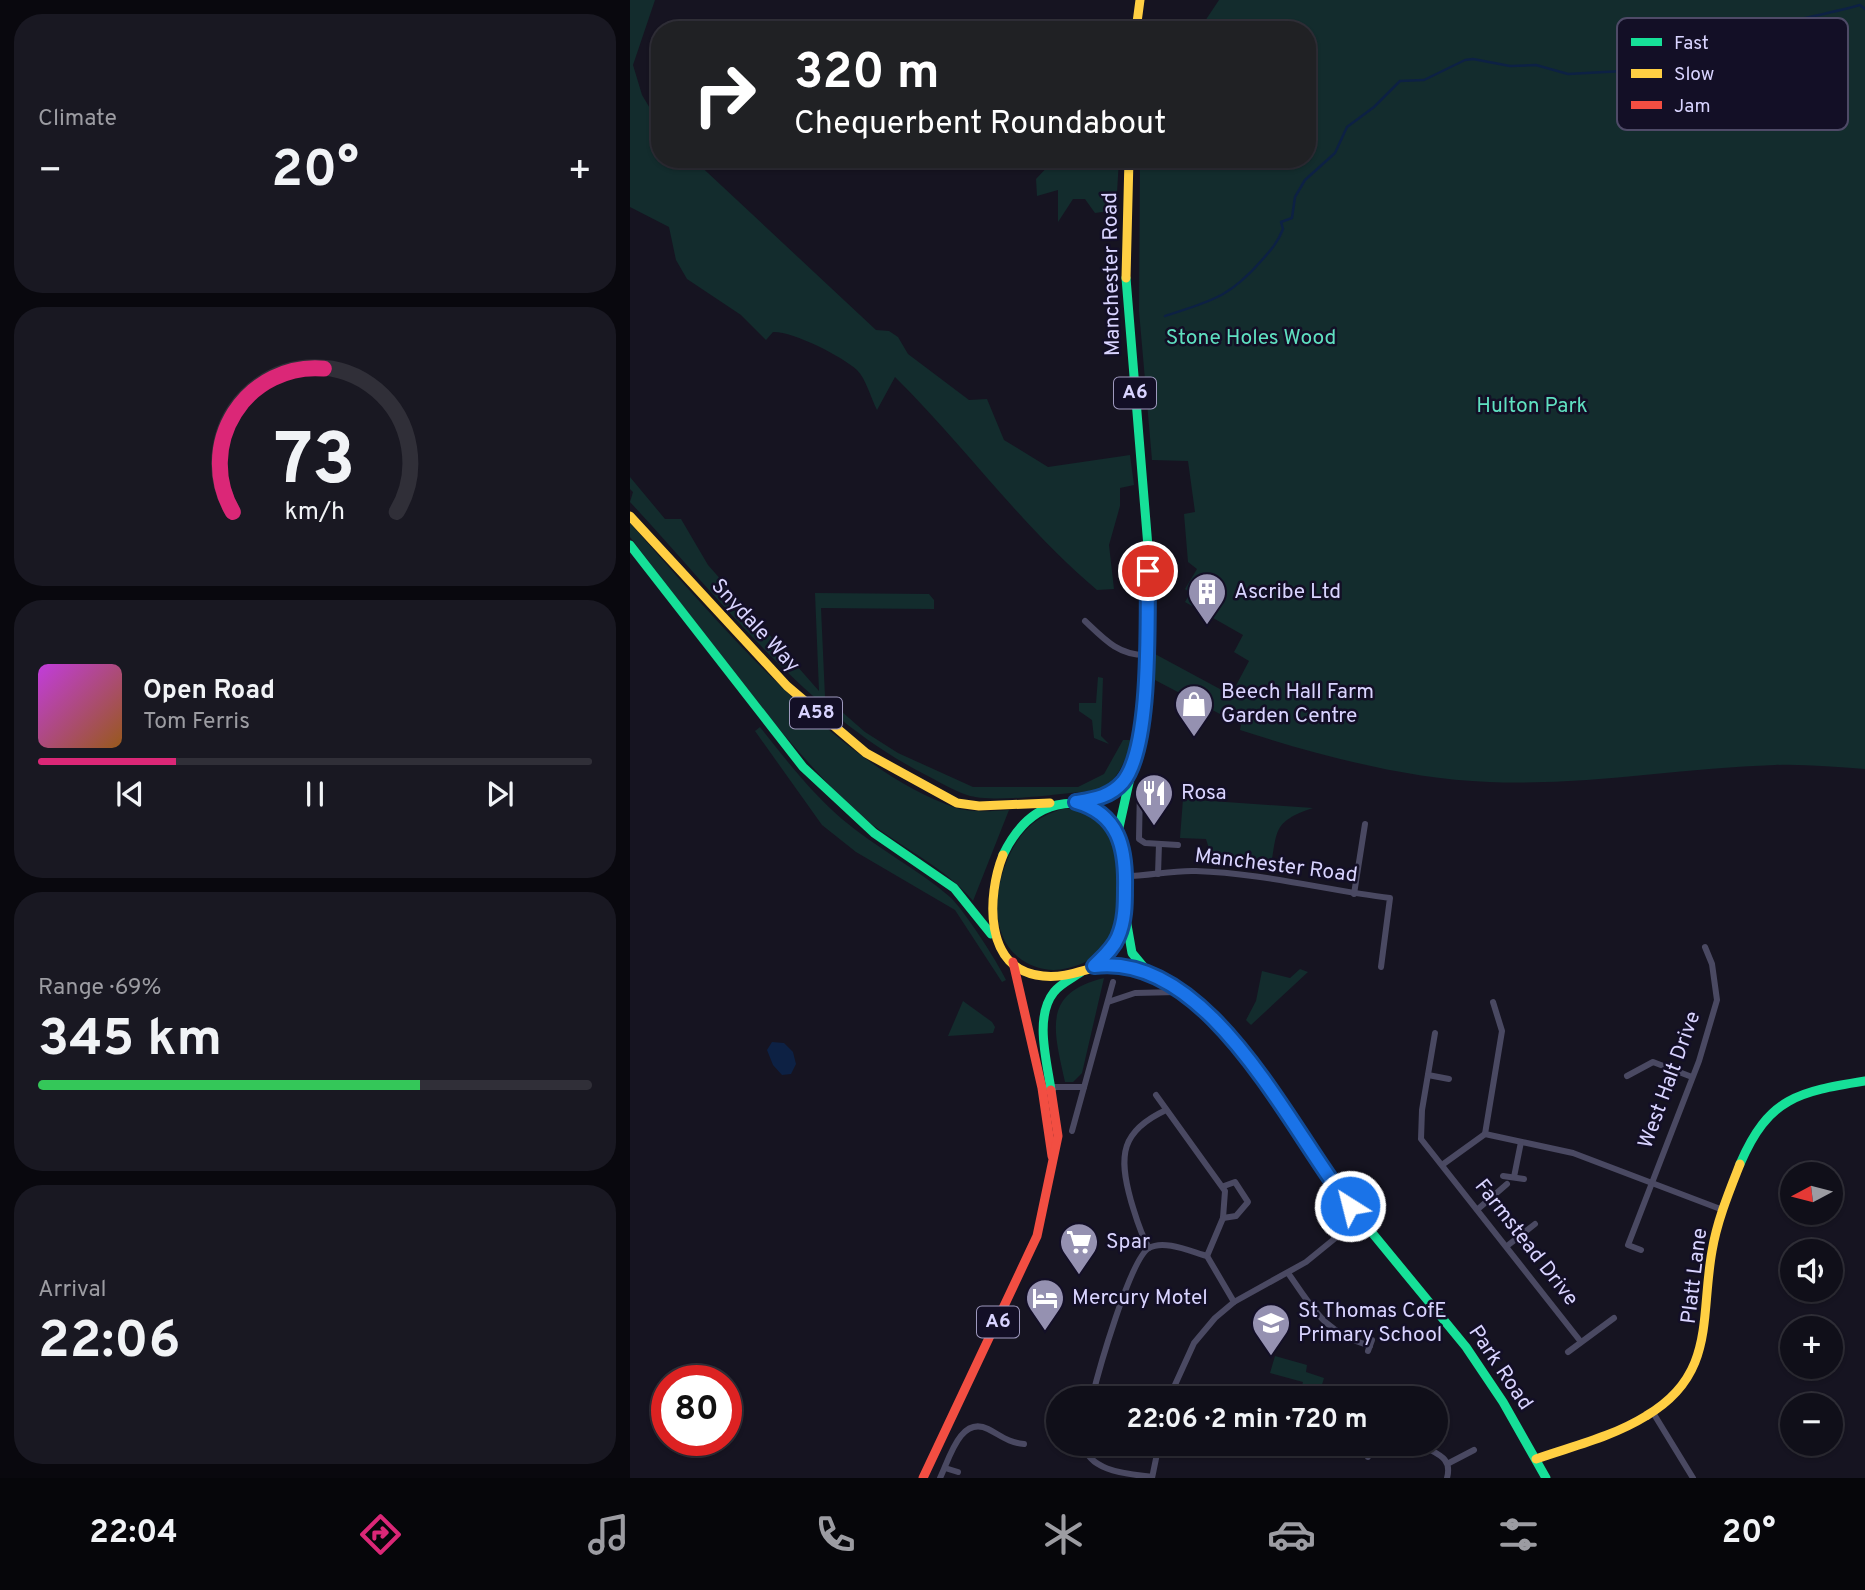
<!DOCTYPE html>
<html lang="en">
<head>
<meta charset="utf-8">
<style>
  :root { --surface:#100f19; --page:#191822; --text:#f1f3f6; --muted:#9c9ca2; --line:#302f38; --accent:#db2777 }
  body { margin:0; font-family:Overpass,sans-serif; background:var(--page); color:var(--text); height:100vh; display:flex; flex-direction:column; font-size:26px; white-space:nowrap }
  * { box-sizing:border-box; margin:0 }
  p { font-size:23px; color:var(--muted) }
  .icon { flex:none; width:38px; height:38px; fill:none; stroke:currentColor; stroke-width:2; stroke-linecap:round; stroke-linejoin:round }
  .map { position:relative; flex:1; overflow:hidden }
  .details { display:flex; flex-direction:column; gap:14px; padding:14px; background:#09080e; width:630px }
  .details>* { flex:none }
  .guide { position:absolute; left:21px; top:21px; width:665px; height:147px; border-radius:28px; box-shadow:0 2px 5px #0004,0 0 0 2px var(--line); background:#202124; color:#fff; overflow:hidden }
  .needle { width:46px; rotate:263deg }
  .tools { position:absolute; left:1150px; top:1162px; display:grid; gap:14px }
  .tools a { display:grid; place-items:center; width:63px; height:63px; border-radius:50%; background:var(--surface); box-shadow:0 2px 5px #0004,0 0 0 2px var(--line); font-size:35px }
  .speed { position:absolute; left:21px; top:1365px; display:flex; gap:14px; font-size:35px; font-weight:700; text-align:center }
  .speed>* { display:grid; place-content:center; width:91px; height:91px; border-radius:50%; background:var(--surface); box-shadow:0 2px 5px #0004,0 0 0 2px var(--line); line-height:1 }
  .speed .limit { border:10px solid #d22; background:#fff; color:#111 }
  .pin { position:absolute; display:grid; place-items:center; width:60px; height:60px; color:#fff; margin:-30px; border:4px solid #fff; border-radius:50%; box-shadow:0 2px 7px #0007 }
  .me { position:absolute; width:77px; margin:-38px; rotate:324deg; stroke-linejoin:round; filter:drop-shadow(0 0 5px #0008) }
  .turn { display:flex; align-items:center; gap:24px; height:147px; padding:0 28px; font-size:32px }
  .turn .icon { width:91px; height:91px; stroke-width:2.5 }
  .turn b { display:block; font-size:49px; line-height:60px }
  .big { font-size:52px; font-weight:700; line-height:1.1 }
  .details .widget { flex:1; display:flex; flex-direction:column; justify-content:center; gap:10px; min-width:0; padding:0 24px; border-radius:28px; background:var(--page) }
  .details .dial { align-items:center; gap:0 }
  .dial svg { height:182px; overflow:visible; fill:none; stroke:var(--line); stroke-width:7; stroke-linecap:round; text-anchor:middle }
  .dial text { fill:var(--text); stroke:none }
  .song { display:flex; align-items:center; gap:21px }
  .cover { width:84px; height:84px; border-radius:10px; background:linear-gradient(135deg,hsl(290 70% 55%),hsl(30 70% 35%)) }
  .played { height:7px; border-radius:4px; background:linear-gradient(90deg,var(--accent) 25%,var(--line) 25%) }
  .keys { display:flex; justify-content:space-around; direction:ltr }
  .heat { display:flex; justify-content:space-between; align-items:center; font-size:38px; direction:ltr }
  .charge { height:10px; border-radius:5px; background:linear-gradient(90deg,#34c759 69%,var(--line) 0) }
  .trip { position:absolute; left:416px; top:1386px; width:402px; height:70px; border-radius:35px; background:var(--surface); box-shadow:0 2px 5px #0004,0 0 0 2px var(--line); font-weight:700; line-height:70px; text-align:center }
  .menu { display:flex; height:112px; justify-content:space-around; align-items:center; background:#06060a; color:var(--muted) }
  .menu .icon { width:49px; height:49px }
  .menu .active { color:var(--accent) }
  .menu b { font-size:32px; color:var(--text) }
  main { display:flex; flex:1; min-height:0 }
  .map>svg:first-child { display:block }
  .green { fill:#132c2d }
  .water { fill:#0d2144 }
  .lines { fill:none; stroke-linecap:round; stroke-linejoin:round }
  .stream { stroke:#0d2144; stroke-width:2.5 }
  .street { stroke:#4a4962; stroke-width:6 }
  .fast { stroke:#16e098; stroke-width:9 }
  .slow { stroke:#ffcf43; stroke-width:9 }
  .jam { stroke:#f24e42; stroke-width:9 }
  .route-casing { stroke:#114b97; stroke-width:18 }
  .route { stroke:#1a73e8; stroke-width:12 }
  .labels { text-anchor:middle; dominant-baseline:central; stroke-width:5; stroke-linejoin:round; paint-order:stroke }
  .shield { fill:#130f26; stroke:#9e99be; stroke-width:2 }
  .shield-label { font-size:19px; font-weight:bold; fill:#d9d4ff }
  .street-label { font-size:21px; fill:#d9d4ff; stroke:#130f26 }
  .park-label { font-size:21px; fill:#5fe0c0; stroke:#130f26 }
  .poi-label { font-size:21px; fill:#d9d4ff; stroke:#130f26; text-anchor:start }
  .key { fill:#130f26; stroke:#4e4a67; stroke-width:2 }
  .key-label { font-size:19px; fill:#d9d4ff }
</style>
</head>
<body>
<main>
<section class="details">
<div class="widget"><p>Climate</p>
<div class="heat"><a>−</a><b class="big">20°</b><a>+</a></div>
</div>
<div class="widget dial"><svg viewBox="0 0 100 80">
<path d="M14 69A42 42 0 1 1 86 69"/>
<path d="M14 69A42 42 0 0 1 54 6" stroke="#db2777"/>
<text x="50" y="56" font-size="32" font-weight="700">73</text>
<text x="50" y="72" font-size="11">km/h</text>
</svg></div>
<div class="widget">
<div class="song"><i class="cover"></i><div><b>Open Road</b><p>Tom Ferris</p></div></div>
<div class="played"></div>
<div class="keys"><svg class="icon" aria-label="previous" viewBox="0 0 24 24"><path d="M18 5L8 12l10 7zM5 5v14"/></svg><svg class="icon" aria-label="pause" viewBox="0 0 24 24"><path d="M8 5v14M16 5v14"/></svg><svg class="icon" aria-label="next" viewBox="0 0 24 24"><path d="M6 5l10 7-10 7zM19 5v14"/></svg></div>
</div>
<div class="widget"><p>Range · 69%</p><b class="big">345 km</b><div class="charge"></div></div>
<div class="widget"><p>Arrival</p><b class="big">22:06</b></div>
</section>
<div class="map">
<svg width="1235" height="1478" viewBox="0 0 1235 1478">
  <rect width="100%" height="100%" fill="#161421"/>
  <g class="green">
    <path d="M0,0h25l-22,65 9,30 18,30v34h33l183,171 13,1 9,6 10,17 61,46 18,-1 17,41 44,27 82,-12 4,30 -14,3v18l-11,39 5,44 -17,1c-76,-64 -132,-144 -202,-213l-18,33c-6,-12 -11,-31 -20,-40 -15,-14 -65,-39 -84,-38l-7,8 -25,-25 -54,-36 -11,-19 -7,-33 -39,-20z"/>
    <path d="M589,0h646v769c-30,-2 -60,-5 -90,-4 -96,3 -190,21 -286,17 -83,-3 -171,-27 -249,-52l1,-5 -88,-46 2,-25 76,41 18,-34 -15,-9 9,-17 -58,-33 5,-9 -5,-4 12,-20 -9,-7 -4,-48 11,-2 -7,-51 -36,-1 -13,-149 1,-152h167v-129h-108z"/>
    <path d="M425,159h64l-3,51 -21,3 -10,-14h-12l-15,23v-32l-21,6 -1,-17z"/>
    <path d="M0,477l35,42h16l27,46 111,126 -4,-98 114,1 5,6v9l-113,-1 4,89 40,35 33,21 75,34h105l26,-13 19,-34h9c-7,21 -15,46 -39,51 -30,2 -100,13 -126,4 -15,-5 -29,-14 -43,-21 -118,-61 -205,-176 -294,-272l3,-10 -3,-3z"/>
    <path d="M0,523c82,92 208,245 326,285 17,5 35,3 53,2l-36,91c-29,-37 -89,-61 -125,-97 -82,-81 -148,-176 -218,-267z"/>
    <path d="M468,677l5,1 -2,58 8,8 -15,-6 -2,-18 -13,-9v-8h17z"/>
    <path d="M130,727c25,32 51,65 82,92 34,29 76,50 108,78 14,13 47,64 56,83l-4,2 -47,-72 -99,-58 -34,-27 -67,-94z"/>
    <path d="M553,799l130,9c-42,14 -35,23 -43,63l-56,-6 -8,-26 -26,-1z"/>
    <path d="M432,809c50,-2 57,37 57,77 0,39 -9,73 -51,82 -18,5 -36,0 -50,-11 -37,-29 -19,-102 11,-130 9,-9 21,-14 33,-18z"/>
    <path d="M670,969l8,3 -57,53 -5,-5 10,-19 6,-30 28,7z"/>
    <path d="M474,978l-22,95 -9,9h-8c-11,-51 -24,-89 39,-104z"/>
    <path d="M333,1001l29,21 3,5 -2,6 -45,3z"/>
    <path d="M645,1356l32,9 -1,7 18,6 -6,20h-20l5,-16 -33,-9z"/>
  </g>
  <path class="water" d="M142,1042l12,1 9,9 3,12 -5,10 -9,1 -9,-10 -6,-15z"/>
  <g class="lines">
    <path class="stream" d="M535,316c46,-15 64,-18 97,-56 9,-10 16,-18 21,-31l-2,-7 11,-4 3,-21 10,-17 30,-27 12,-26 27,-20 26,-26 24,-1 41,-20 8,-1 37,7 26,-1 32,9 55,-3 12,-4c40,15 78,-21 115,-34 35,-12 74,-18 110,-28l5,4"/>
    <g class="street">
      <path d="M455,621c19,18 33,34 60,34"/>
      <path d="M510,786l-1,53 6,4 33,2"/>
      <path d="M528,874l1,-30"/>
      <path d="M495,876c24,0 47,-6 71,-5 65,2 129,19 194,27l-9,69"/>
      <path d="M724,894l11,-70"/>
      <path d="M478,1002l27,-9 42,-1"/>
      <path d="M805,1033l-13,77 -1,29 160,203"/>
      <path d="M798,1075l21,4"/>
      <path d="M997,1076l26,-14 39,15"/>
      <path d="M417,1087h37"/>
      <path d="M526,1095l69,96 -2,27 -16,38"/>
      <path d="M442,1131l41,-149"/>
      <path d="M855,1134l88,19 150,57"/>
      <path d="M855,1134l17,-103 -9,-29"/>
      <path d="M812,1165l43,-31"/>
      <path d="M873,1176l21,3"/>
      <path d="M884,1177l7,-35"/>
      <path d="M848,1209l29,-25"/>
      <path d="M593,1218l13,-2 12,-14 -13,-20 -11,4"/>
      <path d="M877,1246l28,-22"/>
      <path d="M519,1248c-9,-15 -13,-31 -18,-47 -13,-46 -10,-70 35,-91"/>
      <path d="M1011,1250l-13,-5 71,-184 18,-61 -5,-36 -7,-17"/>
      <path d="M658,1273c27,38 35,58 82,73"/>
      <path d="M738,1351l4,-11"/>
      <path d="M938,1352l46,-34"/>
      <path d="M462,1398c6,-25 38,-139 57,-150 15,-9 43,4 58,8l27,46"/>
      <path d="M539,1398l25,-55 21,-25 19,-16 72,-40 54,-44"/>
      <path d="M1022,1411l41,67"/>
      <path d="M454,1444c4,28 46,30 68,33"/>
      <path d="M790,1444c15,10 33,12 27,34"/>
      <path d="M738,1457l5,-13"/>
      <path d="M819,1463l25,-13"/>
      <path d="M315,1468l13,4"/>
      <path d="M310,1478c9,-18 20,-63 48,-49 12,6 21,14 36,15"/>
      <path d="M522,1478l7,-34"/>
    </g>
    <g class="fast">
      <path d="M0,545l173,222 71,66 80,55 37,46"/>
      <path d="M488,832l24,-108 5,-104 1,-73 -22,-269"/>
      <path d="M373,855c11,-23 28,-44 54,-50 69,-16 80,80 63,127 -4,14 -16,24 -26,34"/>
      <path d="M496,919l6,34 15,18"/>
      <path d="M421,1090c-4,-29 -17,-73 3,-98 6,-8 19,-14 27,-20"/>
      <path d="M653,1110l72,102 111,135 37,55 43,76"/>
      <path d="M1110,1164c29,-67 58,-72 125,-83"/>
    </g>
    <g class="slow">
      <path d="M506,30l4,-30"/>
      <path d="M496,278l3,-119"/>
      <path d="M0,516l157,170 79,67 91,50 22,3 71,-3"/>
      <path d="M373,855c-16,40 -20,116 40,121 40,4 59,-24 104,-4 60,28 101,85 136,138"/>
      <path d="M906,1459c37,-13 76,-22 110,-43 70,-41 54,-98 66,-165 5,-30 17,-59 28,-87"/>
    </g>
    <g class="jam">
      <path d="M448,802l28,-6 21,-19"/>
      <path d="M383,962l29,126 10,68"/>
      <path d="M293,1478l114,-242 21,-100 -7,-46"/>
    </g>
  </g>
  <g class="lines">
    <defs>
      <path id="route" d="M518,571c-1,48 4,176 -25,211 -13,15 -29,17 -47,20 43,12 50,46 49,86 0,16 0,33 -7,49 -5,12 -15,20 -24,29 115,-15 196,164 256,240"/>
    </defs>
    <use href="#route" class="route-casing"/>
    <use href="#route" class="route"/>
  </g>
  <defs>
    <symbol id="building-pin" viewBox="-11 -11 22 30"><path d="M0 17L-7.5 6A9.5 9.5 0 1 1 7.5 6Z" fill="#9591b1" stroke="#130f26"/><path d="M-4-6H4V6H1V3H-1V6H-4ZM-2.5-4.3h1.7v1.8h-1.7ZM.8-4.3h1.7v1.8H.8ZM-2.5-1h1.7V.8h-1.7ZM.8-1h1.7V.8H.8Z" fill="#fff"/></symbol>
    <symbol id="shop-pin" viewBox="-11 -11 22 30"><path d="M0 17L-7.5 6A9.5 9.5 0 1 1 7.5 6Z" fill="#9591b1" stroke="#130f26"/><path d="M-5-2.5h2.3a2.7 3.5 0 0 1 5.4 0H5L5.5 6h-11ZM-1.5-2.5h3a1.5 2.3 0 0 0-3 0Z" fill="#fff"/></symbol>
    <symbol id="restaurant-pin" viewBox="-11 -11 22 30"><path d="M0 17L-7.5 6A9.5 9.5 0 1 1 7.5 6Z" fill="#9591b1" stroke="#130f26"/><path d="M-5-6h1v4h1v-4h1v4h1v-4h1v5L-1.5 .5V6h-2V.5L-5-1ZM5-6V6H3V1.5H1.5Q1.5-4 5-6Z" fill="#fff"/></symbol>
    <symbol id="supermarket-pin" viewBox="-11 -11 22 30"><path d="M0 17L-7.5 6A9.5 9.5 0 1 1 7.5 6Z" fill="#9591b1" stroke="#130f26"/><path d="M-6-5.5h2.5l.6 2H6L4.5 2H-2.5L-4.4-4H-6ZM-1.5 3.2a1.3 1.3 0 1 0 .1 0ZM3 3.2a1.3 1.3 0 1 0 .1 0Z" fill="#fff"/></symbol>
    <symbol id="hotel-pin" viewBox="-11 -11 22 30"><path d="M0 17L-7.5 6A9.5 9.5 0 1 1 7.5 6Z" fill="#9591b1" stroke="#130f26"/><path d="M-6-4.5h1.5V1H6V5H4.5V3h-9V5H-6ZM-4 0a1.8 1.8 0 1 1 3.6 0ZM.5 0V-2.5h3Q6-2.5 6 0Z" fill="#fff"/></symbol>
    <symbol id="school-pin" viewBox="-11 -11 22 30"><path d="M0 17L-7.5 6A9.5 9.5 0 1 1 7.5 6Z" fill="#9591b1" stroke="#130f26"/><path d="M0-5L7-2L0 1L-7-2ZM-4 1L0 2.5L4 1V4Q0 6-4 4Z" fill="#fff"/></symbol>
  </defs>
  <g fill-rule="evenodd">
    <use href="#building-pin" x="555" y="570" width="44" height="60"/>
    <use href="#shop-pin" x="542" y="682" width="44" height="60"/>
    <use href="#restaurant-pin" x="502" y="771" width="44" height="60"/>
    <use href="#supermarket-pin" x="427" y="1220" width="44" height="60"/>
    <use href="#hotel-pin" x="393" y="1276" width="44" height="60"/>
    <use href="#school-pin" x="619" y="1301" width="44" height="60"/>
  </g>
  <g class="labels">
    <g class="shield">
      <rect x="484" y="377.5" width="42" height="31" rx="5"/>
      <rect x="160" y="697.5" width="52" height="31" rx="5"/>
      <rect x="347" y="1306.5" width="42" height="31" rx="5"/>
    </g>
    <g class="shield-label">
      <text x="505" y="393">A6</text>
      <text x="186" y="713">A58</text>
      <text x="368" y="1322">A6</text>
    </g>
    <g class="street-label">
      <text transform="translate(482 274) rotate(-91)">Manchester Road</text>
      <text transform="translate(125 626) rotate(47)">Snydale Way</text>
      <text transform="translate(646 866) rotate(7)">Manchester Road</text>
      <text transform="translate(1040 1080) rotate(-70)">West Halt Drive</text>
      <text transform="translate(896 1243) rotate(52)">Farmstead Drive</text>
      <text transform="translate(1065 1276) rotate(-83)">Platt Lane</text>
      <text transform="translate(870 1368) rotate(56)">Park Road</text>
    </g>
    <g class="park-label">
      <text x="621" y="338">Stone Holes Wood</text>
      <text x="902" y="406">Hulton Park</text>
    </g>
    <g class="poi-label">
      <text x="604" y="592">Ascribe Ltd</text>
      <text x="591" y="692">Beech Hall Farm<tspan x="591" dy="24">Garden Centre</tspan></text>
      <text x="551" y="793">Rosa</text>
      <text x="476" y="1242">Spar</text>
      <text x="442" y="1298">Mercury Motel</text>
      <text x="668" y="1311">St Thomas CofE<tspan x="668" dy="24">Primary School</tspan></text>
    </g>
  </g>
  <rect x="987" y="18" width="231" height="112" rx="10" class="key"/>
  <rect x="1001" y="38" width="31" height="8" fill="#16e098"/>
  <rect x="1001" y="69" width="31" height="9" fill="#ffcf43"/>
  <rect x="1001" y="101" width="31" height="8" fill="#f24e42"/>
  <g class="key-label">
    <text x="1044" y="49">Fast</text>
    <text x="1044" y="80">Slow</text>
    <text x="1044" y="112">Jam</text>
  </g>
</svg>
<div class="tools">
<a><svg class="needle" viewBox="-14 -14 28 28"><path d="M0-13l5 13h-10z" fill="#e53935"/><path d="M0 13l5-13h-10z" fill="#9c9ca2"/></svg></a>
<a><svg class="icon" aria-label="sound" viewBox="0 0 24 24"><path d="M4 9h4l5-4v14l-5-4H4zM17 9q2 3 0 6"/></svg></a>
<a>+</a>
<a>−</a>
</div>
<div class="speed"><div class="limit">80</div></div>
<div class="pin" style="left:518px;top:571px;background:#d93025"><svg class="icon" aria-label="arrive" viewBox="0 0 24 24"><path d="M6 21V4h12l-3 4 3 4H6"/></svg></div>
<svg class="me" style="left:720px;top:1206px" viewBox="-20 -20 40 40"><circle r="17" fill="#1a73e8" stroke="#fff" stroke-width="3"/><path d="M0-11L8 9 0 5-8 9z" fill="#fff"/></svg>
<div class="trip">22:06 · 2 min · 720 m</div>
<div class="guide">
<div class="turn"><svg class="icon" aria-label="right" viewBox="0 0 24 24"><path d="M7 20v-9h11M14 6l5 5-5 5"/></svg><div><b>320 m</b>Chequerbent Roundabout</div></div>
</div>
</div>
</main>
<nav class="menu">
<b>22:04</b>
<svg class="icon active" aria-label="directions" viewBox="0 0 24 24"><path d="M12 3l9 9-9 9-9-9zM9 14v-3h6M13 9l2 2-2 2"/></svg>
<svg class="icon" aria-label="music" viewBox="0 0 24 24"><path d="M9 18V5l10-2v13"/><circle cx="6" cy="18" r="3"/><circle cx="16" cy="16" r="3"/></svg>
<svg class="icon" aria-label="phone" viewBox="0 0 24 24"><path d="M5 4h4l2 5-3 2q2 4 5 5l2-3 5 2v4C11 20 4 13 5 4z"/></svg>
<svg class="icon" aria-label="climate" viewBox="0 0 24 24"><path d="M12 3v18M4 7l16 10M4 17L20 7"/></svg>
<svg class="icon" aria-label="car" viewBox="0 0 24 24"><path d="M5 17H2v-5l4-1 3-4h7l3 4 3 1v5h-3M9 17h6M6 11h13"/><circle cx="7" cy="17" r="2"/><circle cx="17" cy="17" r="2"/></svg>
<svg class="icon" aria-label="filters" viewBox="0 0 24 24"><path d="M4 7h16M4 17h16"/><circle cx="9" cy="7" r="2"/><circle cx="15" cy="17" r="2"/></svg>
<b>20°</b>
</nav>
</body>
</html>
